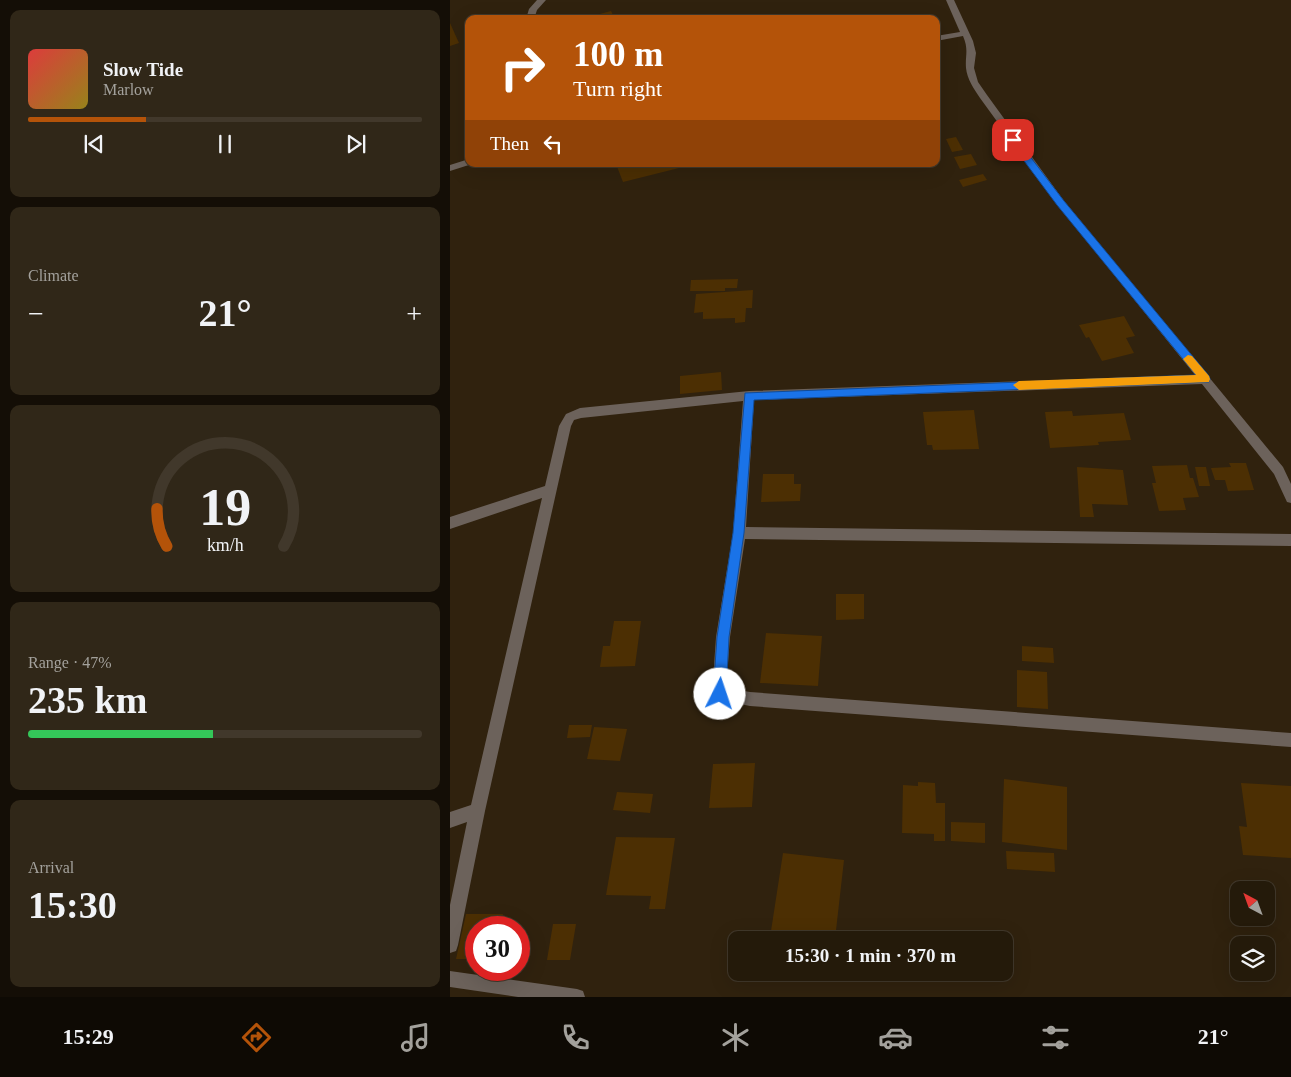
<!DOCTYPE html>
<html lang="en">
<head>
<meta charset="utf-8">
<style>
  :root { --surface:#241a0a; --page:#302718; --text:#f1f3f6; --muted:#a3a19c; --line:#41382b; --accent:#b45309 }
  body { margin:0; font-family:Georgia,serif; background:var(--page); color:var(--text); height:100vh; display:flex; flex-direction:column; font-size:19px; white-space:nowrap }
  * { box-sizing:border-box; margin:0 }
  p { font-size:16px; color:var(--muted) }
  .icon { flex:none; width:28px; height:28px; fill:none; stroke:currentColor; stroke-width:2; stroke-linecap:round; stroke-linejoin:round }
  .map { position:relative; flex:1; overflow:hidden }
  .drawer { display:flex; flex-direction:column; gap:10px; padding:10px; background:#140e06; width:450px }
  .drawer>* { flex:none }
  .banner { position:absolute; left:15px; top:15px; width:475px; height:152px; border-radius:10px; box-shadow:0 5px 20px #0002,0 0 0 1px var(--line); background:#b45309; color:#fff; overflow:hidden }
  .needle { width:32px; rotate:319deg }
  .controls { position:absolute; left:780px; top:881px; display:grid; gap:10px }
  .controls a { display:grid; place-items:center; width:45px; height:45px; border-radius:10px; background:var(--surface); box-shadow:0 5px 20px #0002,0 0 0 1px var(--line); font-size:25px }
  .speed { position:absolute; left:15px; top:916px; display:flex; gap:10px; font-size:25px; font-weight:700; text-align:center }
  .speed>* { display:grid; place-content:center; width:65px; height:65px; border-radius:50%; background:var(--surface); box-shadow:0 5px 20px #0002,0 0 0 1px var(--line); line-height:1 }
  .speed .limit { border:8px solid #d22; background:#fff; color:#111 }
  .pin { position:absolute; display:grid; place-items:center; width:42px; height:42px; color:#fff; margin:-21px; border-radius:10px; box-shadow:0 2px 8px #0006 }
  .me { position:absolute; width:55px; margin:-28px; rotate:4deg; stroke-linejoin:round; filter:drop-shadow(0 0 4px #0008) }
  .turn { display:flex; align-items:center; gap:18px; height:105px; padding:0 25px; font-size:22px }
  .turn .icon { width:65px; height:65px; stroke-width:2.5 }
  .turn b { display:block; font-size:35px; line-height:42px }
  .then { display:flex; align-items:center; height:48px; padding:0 25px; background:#0003; gap:10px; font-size:19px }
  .big { font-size:38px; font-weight:700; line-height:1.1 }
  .drawer .widget { flex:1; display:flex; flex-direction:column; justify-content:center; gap:8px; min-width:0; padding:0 18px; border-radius:10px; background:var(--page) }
  .drawer .dial { align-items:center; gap:0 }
  .dial svg { height:130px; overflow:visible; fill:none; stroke:var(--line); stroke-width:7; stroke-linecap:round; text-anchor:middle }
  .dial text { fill:var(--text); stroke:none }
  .song { display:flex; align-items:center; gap:15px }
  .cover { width:60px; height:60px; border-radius:8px; background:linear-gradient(135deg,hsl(0 70% 55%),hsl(50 70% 35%)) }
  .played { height:5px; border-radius:2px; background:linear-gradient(90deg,var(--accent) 30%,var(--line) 30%) }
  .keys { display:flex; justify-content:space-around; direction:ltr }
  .heat { display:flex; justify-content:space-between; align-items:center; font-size:28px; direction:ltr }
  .charge { height:8px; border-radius:4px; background:linear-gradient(90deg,#34c759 47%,var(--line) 0) }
  .trip { position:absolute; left:278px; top:931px; width:285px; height:50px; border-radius:10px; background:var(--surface); box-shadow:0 5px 20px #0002,0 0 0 1px var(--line); font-weight:700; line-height:50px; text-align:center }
  .tab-bar { display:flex; height:80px; justify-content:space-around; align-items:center; background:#0e0a04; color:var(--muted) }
  .tab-bar .icon { width:35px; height:35px }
  .tab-bar .active { color:var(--accent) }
  .tab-bar b { font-size:22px; color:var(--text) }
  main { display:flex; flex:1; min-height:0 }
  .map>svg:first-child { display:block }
  .building { fill:#4c2f03 }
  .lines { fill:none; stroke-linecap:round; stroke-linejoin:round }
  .minor { fill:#6c625b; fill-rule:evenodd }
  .route { fill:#1a73e8; stroke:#114b97 }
  .slow { fill:#f59e0b }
</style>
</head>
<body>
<main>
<section class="drawer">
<div class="widget">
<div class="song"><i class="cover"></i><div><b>Slow Tide</b><p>Marlow</p></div></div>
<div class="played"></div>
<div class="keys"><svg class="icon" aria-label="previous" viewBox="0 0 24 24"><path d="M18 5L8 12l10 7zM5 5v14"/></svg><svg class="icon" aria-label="pause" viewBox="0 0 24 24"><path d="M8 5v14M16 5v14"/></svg><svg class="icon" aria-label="next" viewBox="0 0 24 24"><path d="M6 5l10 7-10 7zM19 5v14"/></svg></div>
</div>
<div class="widget"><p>Climate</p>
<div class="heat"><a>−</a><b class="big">21°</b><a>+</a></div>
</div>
<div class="widget dial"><svg viewBox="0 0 100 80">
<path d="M14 69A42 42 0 1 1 86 69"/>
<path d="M14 69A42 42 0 0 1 8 46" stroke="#b45309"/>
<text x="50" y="56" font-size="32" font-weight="700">19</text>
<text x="50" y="72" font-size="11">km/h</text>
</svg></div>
<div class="widget"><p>Range · 47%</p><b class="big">235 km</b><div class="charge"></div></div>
<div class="widget"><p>Arrival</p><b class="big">15:30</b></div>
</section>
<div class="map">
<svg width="841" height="997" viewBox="0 0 841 997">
  <rect width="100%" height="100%" fill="#30220e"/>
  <g class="building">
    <path d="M161,11l4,8h-22l-1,-3z"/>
    <path d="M0,23l9,20 -9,3z"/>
    <path d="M506,137l7,13 -11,2 -6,-13z"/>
    <path d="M521,154l6,11 -17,4 -6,-12z"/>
    <path d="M166,164h79l-72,18z"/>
    <path d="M533,174l4,6 -24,7 -4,-7z"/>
    <path d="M288,279l-1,9h-12v3h-35l1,-11z"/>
    <path d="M303,290l-1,18h-6l-1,14 -10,1v-5l-32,1v-7l-9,1 2,-19z"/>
    <path d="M674,316l11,20 -9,2 8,15 -32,8 -13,-24 -3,1 -7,-13z"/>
    <path d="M271,372l1,18 -42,4v-18z"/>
    <path d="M524,410l5,39 -46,1 -1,-5h-5l-4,-33z"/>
    <path d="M622,411l1,5 51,-3 7,27 -33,2 1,3 -49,3 -5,-36z"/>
    <path d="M779,463h17l8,27 -26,1 -3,-11h-10l-4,-12 20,-1z"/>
    <path d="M737,465l3,13h3l6,19 -16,1 3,12 -27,1 -7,-28h4l-4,-17z"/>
    <path d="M627,467l46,3 5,35 -36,-1 2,13h-14z"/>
    <path d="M745,467h11l4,19h-11z"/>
    <path d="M313,474h31v10h7l-1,17 -39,1z"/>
    <path d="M386,594h28v25l-28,1z"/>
    <path d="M164,621h27l-6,45 -35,1 3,-21h7z"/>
    <path d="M316,633l56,3 -4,50 -58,-3z"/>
    <path d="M572,646l31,2 1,15 -32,-2z"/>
    <path d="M567,670l30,2 1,37 -31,-2z"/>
    <path d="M119,725h23l-2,12 -23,1z"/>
    <path d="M144,727l33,2 -7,32 -33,-2z"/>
    <path d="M305,763l-3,44 -43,1 4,-44z"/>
    <path d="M554,779l63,8v63l-65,-8z"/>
    <path d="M468,782l17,1 1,20h9v38h-11v-7l-32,-1 1,-48 15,1z"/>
    <path d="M791,783l50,3v72l-48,-3 -4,-29 8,1z"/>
    <path d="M167,792l36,2 -3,19 -37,-3z"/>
    <path d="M501,822l34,1v20l-34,-2z"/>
    <path d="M166,837l59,1 -10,71h-16l2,-13 -45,-1z"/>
    <path d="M556,851l48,2 1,19 -48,-3z"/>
    <path d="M333,853l61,7 -9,79 -64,-8z"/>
    <path d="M16,914h37l-2,14h-25v31h-20z"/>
    <path d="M103,924h23l-6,36h-23z"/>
  </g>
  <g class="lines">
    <g class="minor">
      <path d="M87,0h9l-9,10 -3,9h-8l3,-10z"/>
      <path d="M496,0h8l19,41 3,12 -2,15 4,14 9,13 77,106 219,266 8,17v19l-4,-1 -13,-28 -72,-90 -448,16 -8,127 545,7v12l-546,-7 -15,98 -4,51 24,4 541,41v14l-541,-41 -36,-7 -2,-5 4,-57 17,-104 10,-132 -162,17 -7,2 -3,6 -86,385 -27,134 -2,6 -6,2v-48l17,-83 -17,6v-16l21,-7 71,-307 -92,31v-12l95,-31 14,-60 7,-12 14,-6 169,-17 446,-16 -137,-170 -78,-107c-6,-9 -13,-19 -14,-30 -1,-13 3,-18 -3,-32l-27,5v-5l24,-4z"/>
      <path d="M19,159v5h3l-22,7v-6z"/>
      <path d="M0,971l127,18 6,2 2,6h-67l-68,-10z"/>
    </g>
  </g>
  <path class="route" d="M563,137l3,1 48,63 145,175 1,3 -1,3 -455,18 -10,133 -15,104 -3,57 -2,4 -4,2 -5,-2 -2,-4 4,-57 16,-104 12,-140 451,-18 -139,-170 -47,-63 -1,-2z"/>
  <path class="slow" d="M738,355l4,1 17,20 1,3 -1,3 -190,8 -6,-5 6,-4 177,-6 -13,-16z"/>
</svg>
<div class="controls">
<a><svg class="needle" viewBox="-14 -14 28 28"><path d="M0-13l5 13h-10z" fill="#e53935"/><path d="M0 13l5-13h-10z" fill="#a3a19c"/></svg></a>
<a><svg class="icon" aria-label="layers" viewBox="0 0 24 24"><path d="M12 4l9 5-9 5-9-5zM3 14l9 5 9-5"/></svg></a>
</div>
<div class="speed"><div class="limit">30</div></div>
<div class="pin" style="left:563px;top:140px;background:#d93025"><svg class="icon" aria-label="arrive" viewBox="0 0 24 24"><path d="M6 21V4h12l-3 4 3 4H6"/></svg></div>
<svg class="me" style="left:270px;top:694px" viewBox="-20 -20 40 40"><circle r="19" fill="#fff"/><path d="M0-13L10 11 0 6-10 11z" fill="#1a73e8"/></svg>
<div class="trip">15:30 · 1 min · 370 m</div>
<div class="banner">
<div class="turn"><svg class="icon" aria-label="right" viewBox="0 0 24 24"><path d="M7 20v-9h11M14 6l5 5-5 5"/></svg><div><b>100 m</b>Turn right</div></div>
<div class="then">Then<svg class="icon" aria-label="left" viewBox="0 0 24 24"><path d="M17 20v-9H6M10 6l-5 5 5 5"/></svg></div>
</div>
</div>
</main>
<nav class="tab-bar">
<b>15:29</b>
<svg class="icon active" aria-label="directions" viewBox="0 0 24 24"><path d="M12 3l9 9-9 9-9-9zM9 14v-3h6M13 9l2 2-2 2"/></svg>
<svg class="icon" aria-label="music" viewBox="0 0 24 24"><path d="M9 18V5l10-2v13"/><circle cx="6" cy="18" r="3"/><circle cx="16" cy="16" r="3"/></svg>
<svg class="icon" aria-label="phone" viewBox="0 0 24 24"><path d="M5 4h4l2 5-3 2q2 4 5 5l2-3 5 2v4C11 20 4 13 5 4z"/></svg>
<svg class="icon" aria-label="climate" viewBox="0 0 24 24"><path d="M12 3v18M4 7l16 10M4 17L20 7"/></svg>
<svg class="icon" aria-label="car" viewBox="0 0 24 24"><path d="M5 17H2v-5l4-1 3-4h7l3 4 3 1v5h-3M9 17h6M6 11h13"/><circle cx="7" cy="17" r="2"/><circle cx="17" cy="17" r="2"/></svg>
<svg class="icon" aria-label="filters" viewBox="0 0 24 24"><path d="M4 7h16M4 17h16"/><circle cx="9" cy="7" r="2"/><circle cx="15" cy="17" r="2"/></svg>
<b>21°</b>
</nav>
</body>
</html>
